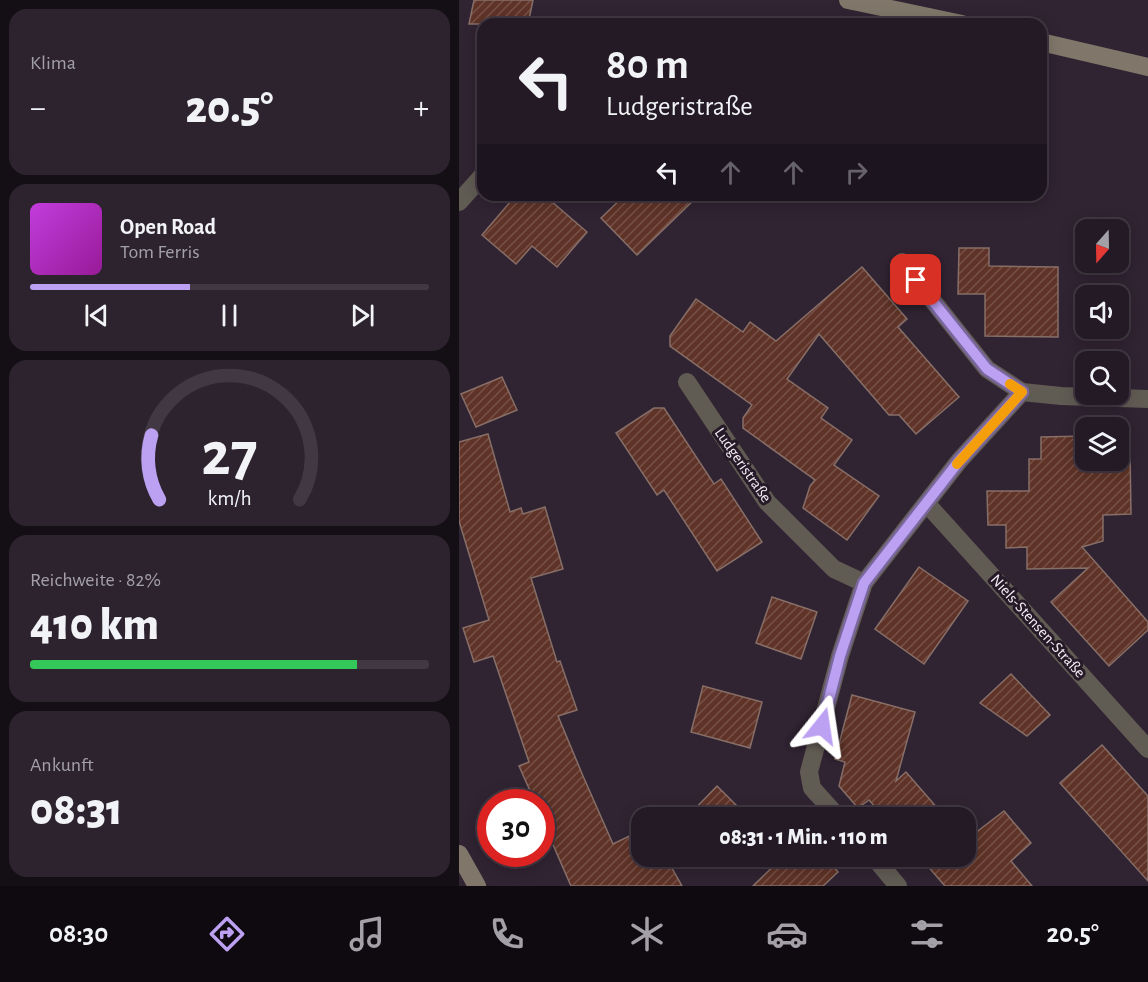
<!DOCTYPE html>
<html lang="de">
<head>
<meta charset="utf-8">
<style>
  :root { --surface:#241a26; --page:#2c232e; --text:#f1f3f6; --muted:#a3a1a7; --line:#413843; --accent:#bca0f2 }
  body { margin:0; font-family:"Alegreya Sans",sans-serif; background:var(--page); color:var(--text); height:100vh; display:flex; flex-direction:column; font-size:22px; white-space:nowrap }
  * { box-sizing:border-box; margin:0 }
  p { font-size:20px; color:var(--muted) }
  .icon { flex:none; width:33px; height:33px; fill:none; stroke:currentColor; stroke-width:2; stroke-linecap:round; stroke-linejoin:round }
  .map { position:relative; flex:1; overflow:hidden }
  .panel { display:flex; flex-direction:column; gap:9px; padding:9px; background:#140e15; width:459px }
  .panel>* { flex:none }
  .banner { position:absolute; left:18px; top:18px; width:570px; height:183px; border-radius:18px; box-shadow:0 3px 15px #0003,0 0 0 2px var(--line); background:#241a26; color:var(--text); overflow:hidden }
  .needle { width:39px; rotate:200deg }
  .fabs { position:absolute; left:616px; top:219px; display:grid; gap:12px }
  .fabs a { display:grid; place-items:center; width:54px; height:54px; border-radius:12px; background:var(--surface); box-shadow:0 3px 15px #0003,0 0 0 2px var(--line); font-size:30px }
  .speed { position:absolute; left:18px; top:789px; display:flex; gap:12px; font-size:30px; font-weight:700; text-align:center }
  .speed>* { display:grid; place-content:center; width:78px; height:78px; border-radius:50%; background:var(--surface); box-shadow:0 3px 15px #0003,0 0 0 2px var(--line); line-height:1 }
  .speed .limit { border:9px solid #d22; background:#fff; color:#111 }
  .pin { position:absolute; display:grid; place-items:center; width:51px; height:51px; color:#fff; margin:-26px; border-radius:12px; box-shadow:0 3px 9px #0006 }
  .me { position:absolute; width:66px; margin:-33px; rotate:15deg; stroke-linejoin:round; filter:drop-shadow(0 0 4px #0008) }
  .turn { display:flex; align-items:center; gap:21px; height:126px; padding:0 30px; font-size:27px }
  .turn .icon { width:78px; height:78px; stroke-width:2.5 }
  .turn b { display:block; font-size:42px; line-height:51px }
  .lanes { display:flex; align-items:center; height:57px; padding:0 30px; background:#0003; justify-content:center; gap:30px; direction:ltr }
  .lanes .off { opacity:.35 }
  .big { font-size:45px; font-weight:800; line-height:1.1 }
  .panel .tile { flex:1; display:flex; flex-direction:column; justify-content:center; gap:9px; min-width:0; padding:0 21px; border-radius:18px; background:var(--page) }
  .panel .dial { align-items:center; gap:0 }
  .dial svg { height:156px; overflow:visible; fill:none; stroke:var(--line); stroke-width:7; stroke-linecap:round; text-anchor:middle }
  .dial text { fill:var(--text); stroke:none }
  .song { display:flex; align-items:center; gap:18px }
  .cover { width:72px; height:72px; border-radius:9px; background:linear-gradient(135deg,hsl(290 70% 55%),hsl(300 70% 35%)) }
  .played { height:6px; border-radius:3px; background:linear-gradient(90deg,var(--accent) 40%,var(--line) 40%) }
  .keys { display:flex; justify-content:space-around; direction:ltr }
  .heat { display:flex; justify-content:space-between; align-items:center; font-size:33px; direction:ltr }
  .charge { height:9px; border-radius:4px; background:linear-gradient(90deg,#34c759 82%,var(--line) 0) }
  .trip { position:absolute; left:172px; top:807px; width:345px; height:60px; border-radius:18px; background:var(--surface); box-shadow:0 3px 15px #0003,0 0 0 2px var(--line); font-weight:800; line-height:60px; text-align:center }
  .dock { display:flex; height:96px; justify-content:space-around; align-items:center; background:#0e0a0f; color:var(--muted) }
  .dock .icon { width:42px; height:42px }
  .dock .selected { color:var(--accent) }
  .dock b { font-size:27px; color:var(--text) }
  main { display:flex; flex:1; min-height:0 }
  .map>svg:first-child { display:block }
  .building { fill:url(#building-hatch); stroke:#876f68; stroke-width:1.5 }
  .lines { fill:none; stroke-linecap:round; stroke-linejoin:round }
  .street { stroke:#605b53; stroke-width:18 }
  .secondary { stroke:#80776a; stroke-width:18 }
  .route-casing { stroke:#7a689d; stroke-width:15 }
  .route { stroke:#bca0f2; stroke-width:10 }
  .slow { stroke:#f59e0b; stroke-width:10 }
  .labels { text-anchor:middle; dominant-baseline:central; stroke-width:6; stroke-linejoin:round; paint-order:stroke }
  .street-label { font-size:16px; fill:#f6edf7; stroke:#261928 }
</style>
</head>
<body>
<main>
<section class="panel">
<div class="tile"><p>Klima</p>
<div class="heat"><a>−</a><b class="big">20.5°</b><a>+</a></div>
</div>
<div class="tile">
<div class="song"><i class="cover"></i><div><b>Open Road</b><p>Tom Ferris</p></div></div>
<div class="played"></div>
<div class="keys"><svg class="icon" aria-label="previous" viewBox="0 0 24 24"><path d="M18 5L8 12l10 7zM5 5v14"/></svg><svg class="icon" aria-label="pause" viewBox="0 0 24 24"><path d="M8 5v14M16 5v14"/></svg><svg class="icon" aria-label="next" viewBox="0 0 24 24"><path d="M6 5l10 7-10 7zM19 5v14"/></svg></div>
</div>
<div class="tile dial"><svg viewBox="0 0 100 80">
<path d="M14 69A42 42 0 1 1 86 69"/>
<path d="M14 69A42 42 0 0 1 10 36" stroke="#bca0f2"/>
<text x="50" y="56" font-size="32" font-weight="700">27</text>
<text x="50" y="72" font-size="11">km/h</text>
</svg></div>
<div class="tile"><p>Reichweite · 82%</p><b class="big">410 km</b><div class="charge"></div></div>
<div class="tile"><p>Ankunft</p><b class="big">08:31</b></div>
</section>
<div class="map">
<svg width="689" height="886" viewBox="0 0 689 886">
  <defs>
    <pattern id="building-hatch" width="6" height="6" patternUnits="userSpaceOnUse" patternTransform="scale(1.5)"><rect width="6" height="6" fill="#5f3327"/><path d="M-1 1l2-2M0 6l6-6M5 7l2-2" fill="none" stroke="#775147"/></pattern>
  </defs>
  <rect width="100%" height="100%" fill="#302332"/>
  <g class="building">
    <path d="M15,0h59l-5,24h-59z"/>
    <path d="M57,195h28l43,37 -30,35 -25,-21 -16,18 -34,-29z"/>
    <path d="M166,195h74l-62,60 -36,-37z"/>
    <path d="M500,248h30v18l69,1v70l-73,-1v-42h-27z"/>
    <path d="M403,267l45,52 -9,8 61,70 -43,37 -17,-19h-10l-70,-81 -32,45 41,29 -7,10 31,22 -18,25 45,31 -32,44 -44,-32 7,-22 5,-6 -72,-52v-10l9,-13 -82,-59v-10l26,-37 47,33 7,-10 26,19z"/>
    <path d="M43,377l15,33 -41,17 -15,-33z"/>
    <path d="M195,408h10l50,76 7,-5 41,63 -45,29 -53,-81 -7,5 -41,-62z"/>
    <path d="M29,434l22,78 11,-4 2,6 22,-7 18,62 -32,9 26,84 3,-1 17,49 -19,6 25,60 30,68 27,-13 2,25h23l17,30h-111l-30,-69v-15h-6l-16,-36 10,-4 -36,-106 -19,6 -11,-34 26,-8 -30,-99v-79z"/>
    <path d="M627,436v24h33v-10h11l1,64 -28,1v26l-21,6 66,75v8l-39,36 -58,-64 37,-34 -61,1v-22l-21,1v-23h-18l-1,-34h42v-32h12v-22z"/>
    <path d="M460,567l49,34 -44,63 -49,-35z"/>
    <path d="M313,597l45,15 -16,47 -45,-16z"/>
    <path d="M552,674l39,41 -23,21 -47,-33z"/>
    <path d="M244,686l59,16 -12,46 -59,-16z"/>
    <path d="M393,695l63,17 -19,69 10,-9 40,46h-61l-16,-18 -11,8 -19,-22 6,-24 -10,-3z"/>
    <path d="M643,745l46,51v85l-88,-98z"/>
    <path d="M258,786l32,32h-63z"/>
    <path d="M545,811l27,32 -20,18 21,25h-87l-26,-30h47v-16z"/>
    <path d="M325,856h40l14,16 -15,14h-70z"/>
  </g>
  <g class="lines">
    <g class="street">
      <path d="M0,202l24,-27"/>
      <path d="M443,262l85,107 35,23"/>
      <path d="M228,382l80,120 67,67 30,14"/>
      <path d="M468,504l221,245"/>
      <path d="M380,818l-27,-30 -3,-16 31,-116 24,-73 95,-122 63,-69 39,4 87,3"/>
      <path d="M414,856l25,30"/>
    </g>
    <g class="secondary">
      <path d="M389,0l114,24"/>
      <path d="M582,42l107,25"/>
      <path d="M0,854l18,32"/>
    </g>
  </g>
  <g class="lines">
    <defs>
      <path id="route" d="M363,726l18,-70 24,-73 95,-122 63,-69 -35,-23 -71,-89"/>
    </defs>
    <use href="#route" class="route-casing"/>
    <use href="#route" class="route"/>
    <path class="slow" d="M498,464l65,-72 -12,-8"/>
  </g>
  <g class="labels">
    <g class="street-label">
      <text transform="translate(284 465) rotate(55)">Ludgeristraße</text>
      <text transform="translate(579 626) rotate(48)">Niels-Stensen-Straße</text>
    </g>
  </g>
</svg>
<div class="fabs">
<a><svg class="needle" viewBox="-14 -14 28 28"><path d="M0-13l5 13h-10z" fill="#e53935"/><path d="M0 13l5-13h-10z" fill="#a3a1a7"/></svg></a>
<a><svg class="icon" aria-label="sound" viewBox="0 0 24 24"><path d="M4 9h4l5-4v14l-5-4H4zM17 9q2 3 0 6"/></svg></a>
<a><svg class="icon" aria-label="search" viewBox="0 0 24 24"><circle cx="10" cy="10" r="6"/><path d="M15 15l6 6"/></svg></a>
<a><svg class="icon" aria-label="layers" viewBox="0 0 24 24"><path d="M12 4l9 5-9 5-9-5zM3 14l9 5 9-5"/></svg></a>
</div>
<div class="speed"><div class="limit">30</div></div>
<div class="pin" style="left:457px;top:280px;background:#d93025"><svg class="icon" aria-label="arrive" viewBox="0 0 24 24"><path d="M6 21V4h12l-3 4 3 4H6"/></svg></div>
<svg class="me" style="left:363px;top:726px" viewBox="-20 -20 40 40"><path d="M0-17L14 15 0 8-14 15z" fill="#bca0f2" stroke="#fff" stroke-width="4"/></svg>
<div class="trip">08:31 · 1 Min. · 110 m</div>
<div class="banner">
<div class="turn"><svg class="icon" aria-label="left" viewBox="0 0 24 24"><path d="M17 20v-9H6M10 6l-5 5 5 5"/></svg><div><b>80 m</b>Ludgeristraße</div></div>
<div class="lanes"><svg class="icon" aria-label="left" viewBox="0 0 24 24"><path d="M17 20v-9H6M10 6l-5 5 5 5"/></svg><svg class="icon off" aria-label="ahead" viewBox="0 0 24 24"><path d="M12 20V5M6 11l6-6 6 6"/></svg><svg class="icon off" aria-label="ahead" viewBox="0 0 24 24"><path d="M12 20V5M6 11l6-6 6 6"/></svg><svg class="icon off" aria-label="right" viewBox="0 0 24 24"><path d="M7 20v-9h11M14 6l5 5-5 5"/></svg></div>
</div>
</div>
</main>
<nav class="dock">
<b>08:30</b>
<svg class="icon selected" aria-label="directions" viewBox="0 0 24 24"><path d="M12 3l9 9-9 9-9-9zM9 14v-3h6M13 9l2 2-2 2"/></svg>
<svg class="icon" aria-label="music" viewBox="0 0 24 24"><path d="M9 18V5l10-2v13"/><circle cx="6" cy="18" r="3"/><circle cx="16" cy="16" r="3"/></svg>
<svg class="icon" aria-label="phone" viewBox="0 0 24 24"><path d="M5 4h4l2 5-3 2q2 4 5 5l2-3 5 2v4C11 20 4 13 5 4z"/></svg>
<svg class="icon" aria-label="climate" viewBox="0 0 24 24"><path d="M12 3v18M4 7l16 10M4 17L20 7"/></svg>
<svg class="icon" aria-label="car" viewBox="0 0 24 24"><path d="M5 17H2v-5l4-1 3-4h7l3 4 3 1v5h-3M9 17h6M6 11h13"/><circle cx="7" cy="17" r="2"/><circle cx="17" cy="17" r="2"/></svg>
<svg class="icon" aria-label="filters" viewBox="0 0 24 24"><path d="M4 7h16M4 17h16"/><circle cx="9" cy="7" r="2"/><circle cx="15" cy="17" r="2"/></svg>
<b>20.5°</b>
</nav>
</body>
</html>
